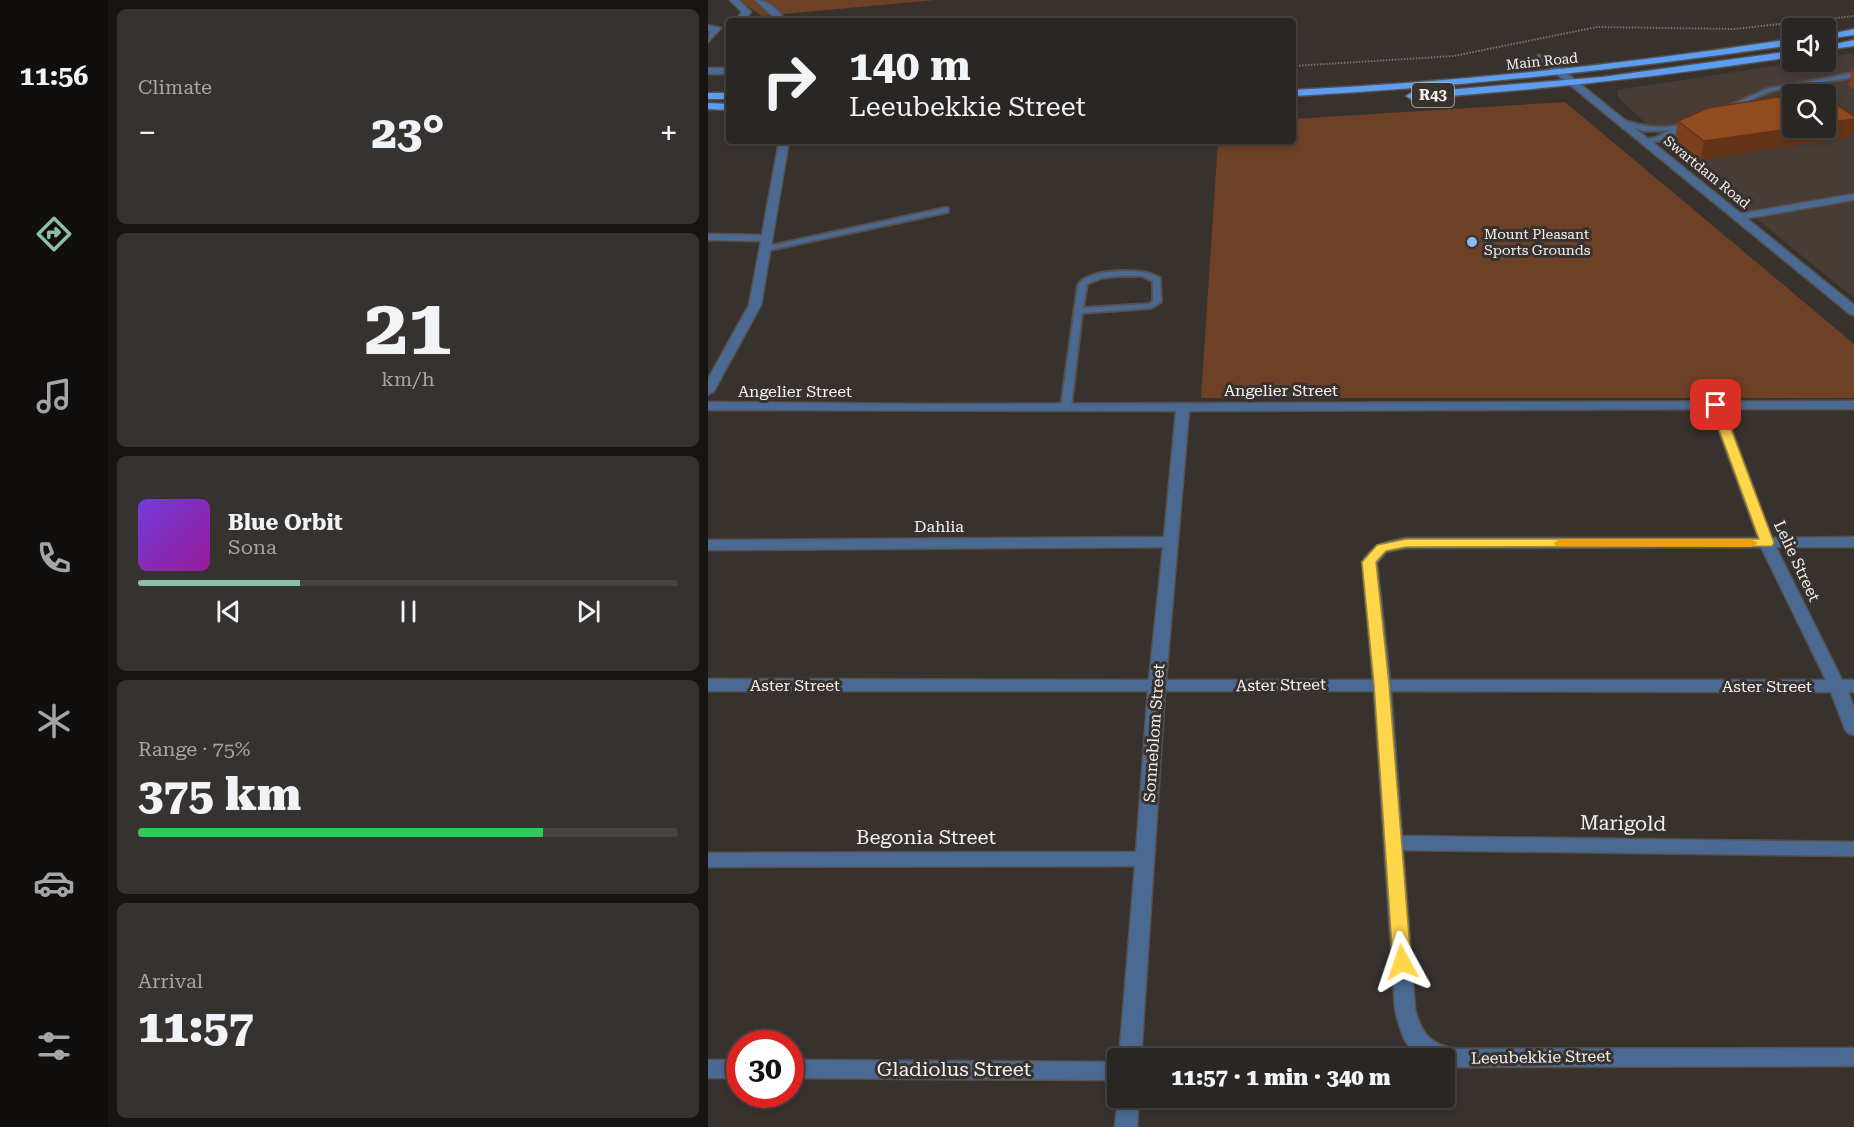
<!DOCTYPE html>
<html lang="en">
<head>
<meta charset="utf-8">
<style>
  :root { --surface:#2a2623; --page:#363230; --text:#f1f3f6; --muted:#a5a5a6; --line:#464341; --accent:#8abfa5 }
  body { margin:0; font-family:"Roboto Serif",serif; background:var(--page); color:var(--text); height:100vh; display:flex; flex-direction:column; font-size:22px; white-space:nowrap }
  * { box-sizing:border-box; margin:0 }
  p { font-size:20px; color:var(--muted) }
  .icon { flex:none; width:33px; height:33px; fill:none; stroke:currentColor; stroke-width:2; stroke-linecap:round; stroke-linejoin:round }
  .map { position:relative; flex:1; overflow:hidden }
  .side { display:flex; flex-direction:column; gap:9px; padding:9px; background:#171513; width:600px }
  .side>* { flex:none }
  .banner { position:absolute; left:18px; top:18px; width:570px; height:126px; border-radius:6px; box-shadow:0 3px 9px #0003,0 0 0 2px var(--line); background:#2a2623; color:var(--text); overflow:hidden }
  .fabs { position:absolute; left:1074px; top:18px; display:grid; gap:12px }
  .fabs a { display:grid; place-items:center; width:54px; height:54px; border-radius:6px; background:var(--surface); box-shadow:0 3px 9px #0003,0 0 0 2px var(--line); font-size:30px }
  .speed { position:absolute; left:18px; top:1030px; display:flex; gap:12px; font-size:30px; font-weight:700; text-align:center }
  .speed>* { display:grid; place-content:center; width:78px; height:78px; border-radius:50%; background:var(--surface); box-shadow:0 3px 9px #0003,0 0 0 2px var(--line); line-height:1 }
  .speed .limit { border:9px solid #d22; background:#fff; color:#111 }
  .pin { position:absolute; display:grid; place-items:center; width:51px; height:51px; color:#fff; margin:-26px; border-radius:12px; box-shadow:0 3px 9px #0006 }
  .me { position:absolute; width:66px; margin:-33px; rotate:355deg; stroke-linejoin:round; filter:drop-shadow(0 0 4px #0008) }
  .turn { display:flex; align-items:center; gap:21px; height:126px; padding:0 24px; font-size:27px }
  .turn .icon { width:78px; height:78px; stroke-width:2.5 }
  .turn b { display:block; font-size:42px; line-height:51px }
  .big { font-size:45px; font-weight:800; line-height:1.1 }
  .side .widget { flex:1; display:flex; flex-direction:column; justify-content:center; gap:9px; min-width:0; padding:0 21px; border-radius:9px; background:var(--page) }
  .side .dial { align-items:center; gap:0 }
  .dial b { font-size:78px; line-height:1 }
  .song { display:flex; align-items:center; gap:18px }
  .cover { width:72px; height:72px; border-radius:9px; background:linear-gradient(135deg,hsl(260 70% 55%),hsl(300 70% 35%)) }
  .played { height:6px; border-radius:3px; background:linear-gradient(90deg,var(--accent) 30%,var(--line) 30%) }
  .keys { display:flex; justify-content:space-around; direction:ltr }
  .heat { display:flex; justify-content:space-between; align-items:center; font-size:33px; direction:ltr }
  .charge { height:9px; border-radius:4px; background:linear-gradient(90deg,#34c759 75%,var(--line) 0) }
  .trip { position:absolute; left:399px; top:1048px; width:348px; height:60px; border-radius:6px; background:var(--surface); box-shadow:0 3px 9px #0003,0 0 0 2px var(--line); font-weight:800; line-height:60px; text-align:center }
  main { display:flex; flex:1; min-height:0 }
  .menu { display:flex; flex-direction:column; width:108px; justify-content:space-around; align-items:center; background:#110f0e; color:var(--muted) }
  .menu .icon { width:42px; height:42px }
  .menu .current { color:var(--accent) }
  .menu b { font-size:27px; color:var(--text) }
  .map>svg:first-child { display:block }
  .built { fill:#483c36; fill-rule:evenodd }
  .green { fill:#6e4127 }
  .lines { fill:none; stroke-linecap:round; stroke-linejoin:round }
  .service-casing { stroke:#56514e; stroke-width:4 }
  .minor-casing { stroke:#56514e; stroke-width:3 }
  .tertiary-casing { stroke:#56514e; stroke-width:3 }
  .primary-casing { stroke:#56514e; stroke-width:3 }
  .path { stroke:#797472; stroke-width:2; stroke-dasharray:1.5 1.5; stroke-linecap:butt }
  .service { fill:#4a6a93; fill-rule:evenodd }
  .minor { fill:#4a6a93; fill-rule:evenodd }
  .tertiary { fill:#4a6a93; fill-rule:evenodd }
  .primary { fill:#5b9ef2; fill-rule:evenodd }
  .wall { fill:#7c401c }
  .shaded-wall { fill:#653417 }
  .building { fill:#904b21; stroke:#653417; stroke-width:1.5 }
  .route { fill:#ffd54a; stroke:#a68a30; stroke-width:1.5 }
  .slow { fill:#f59e0b }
  .poi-dot { fill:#88bafc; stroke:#38322f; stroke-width:2 }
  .labels { text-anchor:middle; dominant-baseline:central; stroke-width:6; stroke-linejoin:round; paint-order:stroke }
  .far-street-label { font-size:14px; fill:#f4f1ef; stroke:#38322f }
  .far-poi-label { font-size:14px; fill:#f4f1ef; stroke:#38322f; text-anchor:start }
  .shield { fill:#38322f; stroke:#bcb8b5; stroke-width:1.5 }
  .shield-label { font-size:15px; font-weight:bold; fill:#f4f1ef }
  .street-label { font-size:16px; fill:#f4f1ef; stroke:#38322f }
  .near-street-label { font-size:20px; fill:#f4f1ef; stroke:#38322f }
</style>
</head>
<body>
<main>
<nav class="menu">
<b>11:56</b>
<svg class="icon current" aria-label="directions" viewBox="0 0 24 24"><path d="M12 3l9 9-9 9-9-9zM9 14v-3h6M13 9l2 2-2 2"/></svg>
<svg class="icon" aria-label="music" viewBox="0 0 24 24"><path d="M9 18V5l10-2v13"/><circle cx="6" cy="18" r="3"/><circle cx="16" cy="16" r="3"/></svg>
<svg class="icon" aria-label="phone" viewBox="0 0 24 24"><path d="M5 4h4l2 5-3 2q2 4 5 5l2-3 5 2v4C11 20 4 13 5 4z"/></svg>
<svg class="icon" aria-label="climate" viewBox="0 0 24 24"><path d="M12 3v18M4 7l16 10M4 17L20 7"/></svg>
<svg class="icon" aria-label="car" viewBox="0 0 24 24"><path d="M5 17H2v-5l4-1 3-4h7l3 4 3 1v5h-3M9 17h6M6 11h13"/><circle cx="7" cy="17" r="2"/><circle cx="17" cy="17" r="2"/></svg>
<svg class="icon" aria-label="filters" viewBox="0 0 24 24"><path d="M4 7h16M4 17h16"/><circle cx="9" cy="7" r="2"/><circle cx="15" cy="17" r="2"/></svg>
</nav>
<section class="side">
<div class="widget"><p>Climate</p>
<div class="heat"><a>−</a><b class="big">23°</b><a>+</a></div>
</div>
<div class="widget dial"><b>21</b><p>km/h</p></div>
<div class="widget">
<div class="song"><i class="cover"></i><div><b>Blue Orbit</b><p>Sona</p></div></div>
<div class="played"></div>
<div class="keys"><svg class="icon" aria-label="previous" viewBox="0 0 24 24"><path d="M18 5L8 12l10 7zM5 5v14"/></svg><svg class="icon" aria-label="pause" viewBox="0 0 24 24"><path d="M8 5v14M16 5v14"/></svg><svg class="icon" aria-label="next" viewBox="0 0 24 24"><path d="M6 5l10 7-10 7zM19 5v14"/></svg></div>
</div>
<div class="widget"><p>Range · 75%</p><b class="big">375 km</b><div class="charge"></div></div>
<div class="widget"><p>Arrival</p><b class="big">11:57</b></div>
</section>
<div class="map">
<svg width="1146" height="1127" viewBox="0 0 1146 1127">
  <rect width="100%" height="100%" fill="#38322f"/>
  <path class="built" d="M1146,53v245l-167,-136 -69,-65 -1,-7 182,-28h27v-5zM1084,94h34v34h-34z"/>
  <g class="green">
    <path d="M31,0h196l-173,16z"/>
    <path d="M857,102l289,242v54h-653l17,-257h75v-22z"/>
  </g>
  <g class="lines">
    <defs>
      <g id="service">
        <path d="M1146,73v4l-83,14 -44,19 -5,-1 45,-20z"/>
        <path d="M913,120c24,7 44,11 68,2l3,2c-13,10 -33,20 -49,18v-2l12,-2 16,-8 -27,1 -25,-8v-2z"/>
        <path d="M237,208h3v4l-183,39 -4,-2 4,-2z"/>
        <path d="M413,271c14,0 27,0 39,7l1,24 -10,6 -69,5 -11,94 -5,3 -3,-1 -2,-2 17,-122c8,-12 29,-13 43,-14zM413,276h21l11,5v20l-4,3 -66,4 4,-24 14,-6z"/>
      </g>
      <g id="minor">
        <path d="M22,0h9l12,12 -7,9h-9l7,-9z"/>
        <path d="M47,0c13,0 24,10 31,21h-8z"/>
        <path d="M0,25l13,3 -13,14 2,-11h-2z"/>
        <path d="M830,55h6l20,16v4h-6l-20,-16z"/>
        <rect x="0" y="68" width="21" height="6"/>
        <path d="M71,141h10l-28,164 -47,86 -6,4v-16l41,-74 12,-64 -53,-1v-6l54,1z"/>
        <path d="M1146,194v6l-116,20 -5,-3 5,-3z"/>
        <path d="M1146,401v8h-130l48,129 82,-1v10h-78l66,133h12v12h-6l6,16v27l-6,-2 -3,-4 -14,-37 -440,-1 11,145 452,6v14l-451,-6 12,159c6,25 16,36 41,40l398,-1v18l-398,1 -12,-2v-6c-6,0 -14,1 -19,-1 -20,-5 -26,-32 -30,-49l-21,-318h-209l-24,368h-22l16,-193 -427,1v-14l428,-1 12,-161h-440v-12l441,1 14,-133 -455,3v-10l456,-3 12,-126 -468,-1v-8l222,2zM1003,409l47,129h-352c-22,5 -31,4 -44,24l11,118h-207l23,-269zM1053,547l65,133h-436l-13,-117 9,-11 20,-4z"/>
        <rect x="0" y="1060" width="32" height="18"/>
        <path d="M82,1060l328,2v18l-328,-2z"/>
        <path d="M410,1097l21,1 -2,29h-22z"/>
      </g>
      <path id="tertiary" d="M850,71h6l290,234v10l-4,-1 -292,-239z"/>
      <g id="primary">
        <path d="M1146,29v6l-28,4v-4z"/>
        <path d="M1084,39v6c-166,24 -332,42 -499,51v-6c167,-8 333,-26 499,-51z"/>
        <path d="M1146,40v6l-28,4v-4z"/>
        <path d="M1084,51v6c-127,19 -253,33 -381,42l-5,-3 5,-3 191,-16z"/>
        <rect x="0" y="93" width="21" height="6"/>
        <path d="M0,103l21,1v6l-21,-1z"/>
      </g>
    </defs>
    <use href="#service" class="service-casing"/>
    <use href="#minor" class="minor-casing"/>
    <use href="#tertiary" class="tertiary-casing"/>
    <use href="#primary" class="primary-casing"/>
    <path class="path" d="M585,66l161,-10 143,-29 137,2 120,-13"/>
    <use href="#service" class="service"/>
    <use href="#minor" class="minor"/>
    <use href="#tertiary" class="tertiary"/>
    <use href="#primary" class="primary"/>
  </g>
  <g class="wall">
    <path d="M1144,69h2v21l-6,-4z"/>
    <path d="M970,121l174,15 -151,24 -26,-21z"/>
  </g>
  <path class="shaded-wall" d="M1146,119v10l-2,7 -151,24 3,-19 91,-13h31v-5z"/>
  <g class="building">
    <path d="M1107,92l5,2h-24z"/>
    <path d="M1084,95v33h3l-91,13 -26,-20 30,-13z"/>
    <path d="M1118,98l28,18v3l-28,4z"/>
  </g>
  <path class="route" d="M1008,401l6,4 52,138 -2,3 -366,1 -20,4 -10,11 13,122 22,278 -3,5 -6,2 -7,-2 -2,-5 -19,-278 -12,-122 15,-17 29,-6h353l-49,-134z"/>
  <path class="slow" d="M852,539h191l7,4 -7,4 -195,-1 -2,-3z"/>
  <circle class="poi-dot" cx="764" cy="242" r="6"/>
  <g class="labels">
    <g class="far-street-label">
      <text transform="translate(834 61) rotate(-6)">Main Road</text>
      <text transform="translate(999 172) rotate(39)">Swartdam Road</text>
    </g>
    <g class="far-poi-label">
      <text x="776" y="234">Mount Pleasant<tspan x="776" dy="16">Sports Grounds</tspan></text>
    </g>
    <rect class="shield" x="704" y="83" width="42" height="24" rx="4.5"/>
    <g class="shield-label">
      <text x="725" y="95">R43</text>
    </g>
    <g class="street-label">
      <text x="573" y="390">Angelier Street</text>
      <text x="87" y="391">Angelier Street</text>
      <text x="231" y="526">Dahlia</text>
      <text transform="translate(1089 561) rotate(65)">Lelie Street</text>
      <text x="87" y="685">Aster Street</text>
      <text transform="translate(573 685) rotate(-1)">Aster Street</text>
      <text x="1059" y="686">Aster Street</text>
      <text transform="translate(446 733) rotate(-86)">Sonneblom Street</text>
      <text transform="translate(833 1057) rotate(-1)">Leeubekkie Street</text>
    </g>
    <g class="near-street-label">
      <text transform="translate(915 823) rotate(1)">Marigold</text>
      <text x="218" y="837">Begonia Street</text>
      <text x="246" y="1069">Gladiolus Street</text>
    </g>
  </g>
</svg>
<div class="fabs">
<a><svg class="icon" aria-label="sound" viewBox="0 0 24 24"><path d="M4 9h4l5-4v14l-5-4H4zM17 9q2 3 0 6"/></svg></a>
<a><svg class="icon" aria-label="search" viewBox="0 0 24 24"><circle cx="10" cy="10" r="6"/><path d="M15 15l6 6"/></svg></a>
</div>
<div class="speed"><div class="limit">30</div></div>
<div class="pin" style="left:1008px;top:405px;background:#d93025"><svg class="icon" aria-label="arrive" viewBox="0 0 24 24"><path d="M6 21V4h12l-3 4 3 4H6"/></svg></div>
<svg class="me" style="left:694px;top:962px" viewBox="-20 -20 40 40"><path d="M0-17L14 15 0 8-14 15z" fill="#ffd54a" stroke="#fff" stroke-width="4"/></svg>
<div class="trip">11:57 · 1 min · 340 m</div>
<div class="banner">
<div class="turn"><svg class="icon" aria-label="right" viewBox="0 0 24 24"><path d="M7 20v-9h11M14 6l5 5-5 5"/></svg><div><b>140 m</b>Leeubekkie Street</div></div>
</div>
</div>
</main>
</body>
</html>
